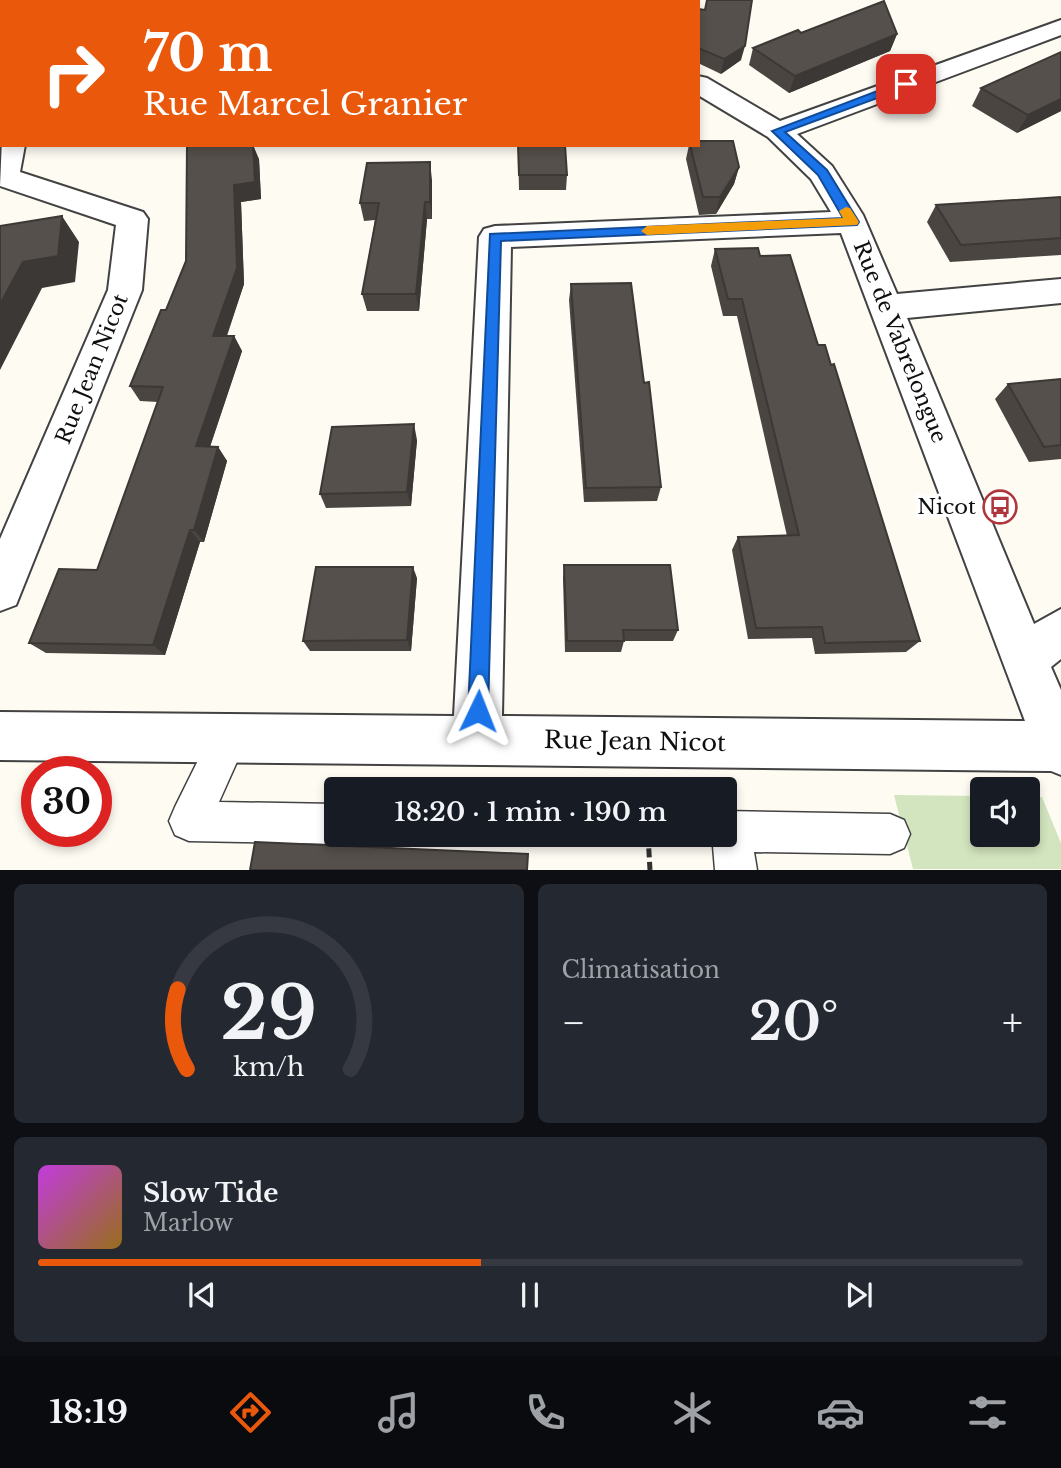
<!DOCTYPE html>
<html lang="fr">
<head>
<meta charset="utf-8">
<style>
  :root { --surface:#171b24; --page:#242831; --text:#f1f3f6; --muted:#9ea1a6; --line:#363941; --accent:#ea580c }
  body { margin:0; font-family:"Libre Baskerville",serif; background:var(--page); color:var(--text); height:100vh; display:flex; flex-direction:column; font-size:26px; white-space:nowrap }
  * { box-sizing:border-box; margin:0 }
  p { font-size:23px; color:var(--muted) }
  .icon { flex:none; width:38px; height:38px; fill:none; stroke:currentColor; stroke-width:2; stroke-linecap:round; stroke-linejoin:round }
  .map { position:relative; height:870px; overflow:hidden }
  .panel { display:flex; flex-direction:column; gap:14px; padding:14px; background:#0d0f14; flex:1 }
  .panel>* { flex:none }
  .guide { position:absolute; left:0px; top:0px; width:700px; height:147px; box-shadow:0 4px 10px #0003; background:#ea580c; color:#fff; overflow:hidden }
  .controls { position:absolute; left:970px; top:777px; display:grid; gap:14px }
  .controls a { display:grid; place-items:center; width:70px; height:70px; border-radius:7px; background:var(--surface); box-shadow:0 4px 10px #0003; font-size:35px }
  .speed { position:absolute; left:21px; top:756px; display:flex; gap:14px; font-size:35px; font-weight:700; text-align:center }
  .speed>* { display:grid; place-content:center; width:91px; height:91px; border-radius:50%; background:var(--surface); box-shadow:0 4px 10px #0003; line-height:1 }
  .speed .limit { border:10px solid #d22; background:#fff; color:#111 }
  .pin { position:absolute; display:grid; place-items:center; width:60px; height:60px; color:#fff; margin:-30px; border-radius:14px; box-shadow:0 4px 10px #0006 }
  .me { position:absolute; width:77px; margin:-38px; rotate:2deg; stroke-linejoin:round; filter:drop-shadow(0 0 5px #0008) }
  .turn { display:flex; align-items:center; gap:24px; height:147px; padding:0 28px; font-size:32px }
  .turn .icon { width:91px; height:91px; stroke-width:2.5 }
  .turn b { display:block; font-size:49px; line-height:60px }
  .big { font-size:52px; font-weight:600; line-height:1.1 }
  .panel .tile { flex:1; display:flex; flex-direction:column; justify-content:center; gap:10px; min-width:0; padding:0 24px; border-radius:10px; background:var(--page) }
  .panel .dial { align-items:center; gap:0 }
  .dial svg { height:182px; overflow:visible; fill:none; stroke:var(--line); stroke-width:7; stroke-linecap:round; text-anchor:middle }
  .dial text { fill:var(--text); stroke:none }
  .song { display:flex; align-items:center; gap:21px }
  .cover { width:84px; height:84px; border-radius:10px; background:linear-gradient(135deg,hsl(290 70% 55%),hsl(40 70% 35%)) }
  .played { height:7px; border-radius:4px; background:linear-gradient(90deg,var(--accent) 45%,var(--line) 45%) }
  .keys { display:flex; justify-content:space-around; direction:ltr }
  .heat { display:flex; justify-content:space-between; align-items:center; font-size:38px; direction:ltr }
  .panel .tiles { flex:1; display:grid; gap:14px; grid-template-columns:1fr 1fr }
  .tile:last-child { grid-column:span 2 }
  .trip { position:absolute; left:324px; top:777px; width:413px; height:70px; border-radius:7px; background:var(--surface); box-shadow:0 4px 10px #0003; font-weight:600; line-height:70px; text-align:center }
  .tab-bar { display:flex; height:112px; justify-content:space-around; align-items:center; background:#090b0e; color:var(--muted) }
  .tab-bar .icon { width:49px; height:49px }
  .tab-bar .current { color:var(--accent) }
  .tab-bar b { font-size:32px; color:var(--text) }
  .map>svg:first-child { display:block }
  .green { fill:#d3e5bf }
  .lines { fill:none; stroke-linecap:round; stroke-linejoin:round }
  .lane-casing { stroke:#424242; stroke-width:3 }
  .street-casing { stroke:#424242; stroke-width:4 }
  .path { stroke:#313131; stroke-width:5; stroke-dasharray:9 4.5; stroke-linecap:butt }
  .lane { fill:#fff; fill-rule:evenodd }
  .street { fill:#fff; fill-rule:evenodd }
  .wall { fill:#4a4541 }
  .shaded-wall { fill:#3c3835 }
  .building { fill:#56504c; stroke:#3c3835; stroke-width:2 }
  .route { fill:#1a73e8; stroke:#114b97; stroke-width:2 }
  .slow { fill:#f59e0b }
  .labels { text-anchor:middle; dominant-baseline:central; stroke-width:7; stroke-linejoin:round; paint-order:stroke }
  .street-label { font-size:21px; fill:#0f0f0f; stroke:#fff }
  .poi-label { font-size:21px; fill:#0f0f0f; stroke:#fff; text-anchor:end }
  .near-street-label { font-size:24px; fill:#0f0f0f; stroke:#fff }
</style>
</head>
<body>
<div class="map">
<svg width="1061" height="870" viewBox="0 0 1061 870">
  <rect width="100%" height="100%" fill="#fdfbf2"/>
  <path class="green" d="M894,795l88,1v39h45v-39l15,1 19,46v26h-148z"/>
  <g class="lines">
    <defs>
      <g id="lane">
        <path d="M229,718l13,6 6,13 -29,65 117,2v31h16l-2,3 -14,6 -147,-3 -14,-6 -6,-14 6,-14 41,-83z"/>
        <path d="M724,811l166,3 14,6 6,14 -6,14 -14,6 -136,-2 3,18h-42l-2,-24 -8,-11h19z"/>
      </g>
      <g id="street">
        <path d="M86,0h28l-30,2z"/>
        <rect x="185" y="0" width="24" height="2"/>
        <rect x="593" y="0" width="24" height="2"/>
        <path d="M1061,20v15l-264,99 35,32 31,49 34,79 164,-15v24l-154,15 127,306 27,-15v50l-10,8 10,23v85l-10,-4 -1051,-11v-48l454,4 25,-479 5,-8 11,-3 336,-14 -20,-33 -43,-42 -70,-42v-19l9,2 73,43zM841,233l184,488 -523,-5 9,-469z"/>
        <rect x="0" y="22" width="2" height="14"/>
        <rect x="0" y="84" width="2" height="16"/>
        <path d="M2,139v6h23l-5,27 123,40 5,7 -6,71 -126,315 -16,6v-72l108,-249 8,-65 -116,-39z"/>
      </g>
    </defs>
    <use href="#lane" class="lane-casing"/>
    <use href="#street" class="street-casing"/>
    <path class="path" d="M648,835l2,35"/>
    <use href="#lane" class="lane"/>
    <use href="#street" class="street"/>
  </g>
  <g class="wall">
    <path d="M698,9l43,51 -20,14 -23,-11z"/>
    <path d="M801,33l96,1 -7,17 -101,42 -40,-28 4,-17z"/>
    <path d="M1061,52v59l-44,22 -45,-27 9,-18z"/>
    <path d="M518,145l49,30 -1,15h-47z"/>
    <path d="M689,145h9l41,22 -5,17 -18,30 -17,1 -13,-56z"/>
    <path d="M259,159l2,40 -20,3 3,82 -17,52h7l8,15 -32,96h8l9,14 -23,81h-4l-35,113 -119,-2 -17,-10 68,-73 61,-168 -18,-1 -10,-15 36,-76 20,-49z"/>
    <path d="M432,180v39h-5l-8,92h-52l-5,-17 13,-74 -11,1 -4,-18z"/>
    <path d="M1061,197v58l-111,7 -23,-40 9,-17z"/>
    <path d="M715,249l45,7 58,89 102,296 -14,11 -91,2 -3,-16 -64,1 -16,-89 6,-13 49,-1 -50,-220h-14l-12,-50z"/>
    <path d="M571,284l73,99 17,104 -4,14 -73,1 -15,-202z"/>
    <path d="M1061,379v80l-32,3 -34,-63 13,-15z"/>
    <path d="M417,440l-6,66 -85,2 -6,-14z"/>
    <path d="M564,565l114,65 -5,11h-49l-3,11h-56l-2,-74z"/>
    <path d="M417,578l-6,73h-101l-7,-10z"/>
  </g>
  <g class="shaded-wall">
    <path d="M0,0h31l-6,2h-23v6l-2,1z"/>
    <path d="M897,34l-7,17 -101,42 6,-17z"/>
    <path d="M745,46l-4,14 -20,14 3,-15z"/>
    <path d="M1061,99v12l-44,22 11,-18z"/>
    <path d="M253,145l6,14 2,40 -20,3 3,82 -23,67 -8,-15 21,-151z"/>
    <path d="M430,162l2,18v39l-2,-17z"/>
    <path d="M739,167l-5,17 -18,30 4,-17z"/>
    <path d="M425,202l2,17 -8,92 -3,-17z"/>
    <path d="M62,216l17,26 -4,40 -33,6 -42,82v-66l23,-42z"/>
    <path d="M234,336l8,15 -37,110 -9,-15z"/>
    <path d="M414,424l3,16 -6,66 -4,-14z"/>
    <path d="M218,447l9,14 -23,81 -10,-12z"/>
    <path d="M190,530l10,12 -35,113 -12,-10z"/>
    <path d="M413,567l4,11 -6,73 -4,-11z"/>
  </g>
  <g class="building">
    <rect x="269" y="0" width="66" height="2"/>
    <path d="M363,0h179l-1,2h-178z"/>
    <path d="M610,0h24l13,2h-38z"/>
    <path d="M707,0h45l-7,46 -21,13 -26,-11v-39l7,1z"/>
    <path d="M884,1l13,33 -102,42 -42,-28 45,-18 3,3z"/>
    <path d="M1061,52v47l-33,16 -47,-27z"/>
    <path d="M698,141h35l6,26 -19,30h-17l-13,-52h8z"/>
    <path d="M187,145h66l2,37 -21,3 3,83 -24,68h21l-38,110 22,1 -24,83h-4l-37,115 -124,-2 30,-74 38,1 66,-183 -33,-1 31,-76h5l20,-49z"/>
    <path d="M518,145h47l2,30h-48z"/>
    <path d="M430,162v40h-5l-9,92h-54l17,-91h-19l7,-40z"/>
    <path d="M1061,197v41l-100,7 -25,-40z"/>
    <path d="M62,216l-4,40 -35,6 -23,42v-78z"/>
    <path d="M758,248l2,8 30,-1 28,90h7l6,20 3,-1 86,277 -95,2 -3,-16 -66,1 -18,-91 61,-2 -57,-236h-14l-13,-50z"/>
    <path d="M631,283l13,100 5,-1 12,105 -75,1 -15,-204z"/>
    <path d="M1061,379v66l-17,2 -36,-63z"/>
    <path d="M414,424l-7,68 -87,2 12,-67z"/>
    <path d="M564,565h106l8,65h-55l1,11h-57z"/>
    <path d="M316,567h97l-6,73 -104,1z"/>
    <path d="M255,842l273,12 -1,16h-277z"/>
  </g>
  <path class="route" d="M906,80l6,4 -2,2 -125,46 42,38 32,52 -2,3 -356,16 -13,470 -3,7 -7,3 -7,-3 -3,-7 22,-477 353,-16 -25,-43 -46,-44z"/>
  <path class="slow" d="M846,207l4,1 9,14 -2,3 -210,10 -6,-4 6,-5 196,-8 -4,-7z"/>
  <defs>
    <symbol id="bus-ring" viewBox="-11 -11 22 22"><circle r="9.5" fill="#fff" stroke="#af363d" stroke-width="1.5"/><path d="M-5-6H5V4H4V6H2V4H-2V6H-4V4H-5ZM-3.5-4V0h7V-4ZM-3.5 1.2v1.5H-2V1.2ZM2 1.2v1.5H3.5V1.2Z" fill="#af363d"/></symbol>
  </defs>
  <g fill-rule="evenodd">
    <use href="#bus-ring" x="981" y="488" width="38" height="38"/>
  </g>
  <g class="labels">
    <g class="street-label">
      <text transform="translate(900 342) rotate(68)">Rue de Vabrelongue</text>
      <text transform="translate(92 369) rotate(-68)">Rue Jean Nicot</text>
    </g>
    <g class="poi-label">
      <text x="976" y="507">Nicot</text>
    </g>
    <g class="near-street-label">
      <text transform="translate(635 741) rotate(1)">Rue Jean Nicot</text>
    </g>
  </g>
</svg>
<div class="controls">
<a><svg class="icon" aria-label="sound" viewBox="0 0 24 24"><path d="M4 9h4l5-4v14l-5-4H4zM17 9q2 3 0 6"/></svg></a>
</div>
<div class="speed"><div class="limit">30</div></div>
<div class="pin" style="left:906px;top:84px;background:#d93025"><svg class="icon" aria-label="arrive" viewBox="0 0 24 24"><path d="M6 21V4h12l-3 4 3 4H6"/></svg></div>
<svg class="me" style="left:478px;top:711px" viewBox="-20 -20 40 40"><path d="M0-17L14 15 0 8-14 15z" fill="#1a73e8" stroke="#fff" stroke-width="4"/></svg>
<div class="trip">18:20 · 1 min · 190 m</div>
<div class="guide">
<div class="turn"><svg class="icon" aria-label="right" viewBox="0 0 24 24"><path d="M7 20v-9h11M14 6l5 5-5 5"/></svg><div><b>70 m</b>Rue Marcel Granier</div></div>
</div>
</div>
<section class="panel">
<div class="tiles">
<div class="tile dial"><svg viewBox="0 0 100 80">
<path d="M14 69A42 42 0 1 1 86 69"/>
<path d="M14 69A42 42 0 0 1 10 34" stroke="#ea580c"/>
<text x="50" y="56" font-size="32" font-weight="700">29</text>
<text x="50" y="72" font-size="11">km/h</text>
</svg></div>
<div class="tile"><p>Climatisation</p>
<div class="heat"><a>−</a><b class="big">20°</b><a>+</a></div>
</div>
<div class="tile">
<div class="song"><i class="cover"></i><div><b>Slow Tide</b><p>Marlow</p></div></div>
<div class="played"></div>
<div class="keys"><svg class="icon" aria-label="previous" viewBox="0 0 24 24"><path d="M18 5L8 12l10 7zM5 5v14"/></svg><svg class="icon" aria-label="pause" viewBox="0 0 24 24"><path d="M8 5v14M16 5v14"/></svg><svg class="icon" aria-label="next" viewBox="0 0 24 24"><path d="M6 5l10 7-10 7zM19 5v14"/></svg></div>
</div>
</div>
</section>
<nav class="tab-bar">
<b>18:19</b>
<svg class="icon current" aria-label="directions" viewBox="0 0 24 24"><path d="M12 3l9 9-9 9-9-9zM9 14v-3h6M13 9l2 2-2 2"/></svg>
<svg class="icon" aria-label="music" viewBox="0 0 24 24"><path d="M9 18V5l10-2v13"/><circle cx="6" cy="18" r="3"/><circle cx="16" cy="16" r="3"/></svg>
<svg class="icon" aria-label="phone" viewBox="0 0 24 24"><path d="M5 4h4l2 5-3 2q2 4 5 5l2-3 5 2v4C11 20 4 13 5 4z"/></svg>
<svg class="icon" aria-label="climate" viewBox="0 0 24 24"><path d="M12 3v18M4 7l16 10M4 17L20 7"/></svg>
<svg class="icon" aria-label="car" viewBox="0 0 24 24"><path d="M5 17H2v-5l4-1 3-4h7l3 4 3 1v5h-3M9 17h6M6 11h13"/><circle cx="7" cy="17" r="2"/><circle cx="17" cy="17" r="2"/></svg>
<svg class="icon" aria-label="filters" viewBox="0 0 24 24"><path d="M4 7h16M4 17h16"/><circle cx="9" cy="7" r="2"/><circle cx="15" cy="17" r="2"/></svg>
</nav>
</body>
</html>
